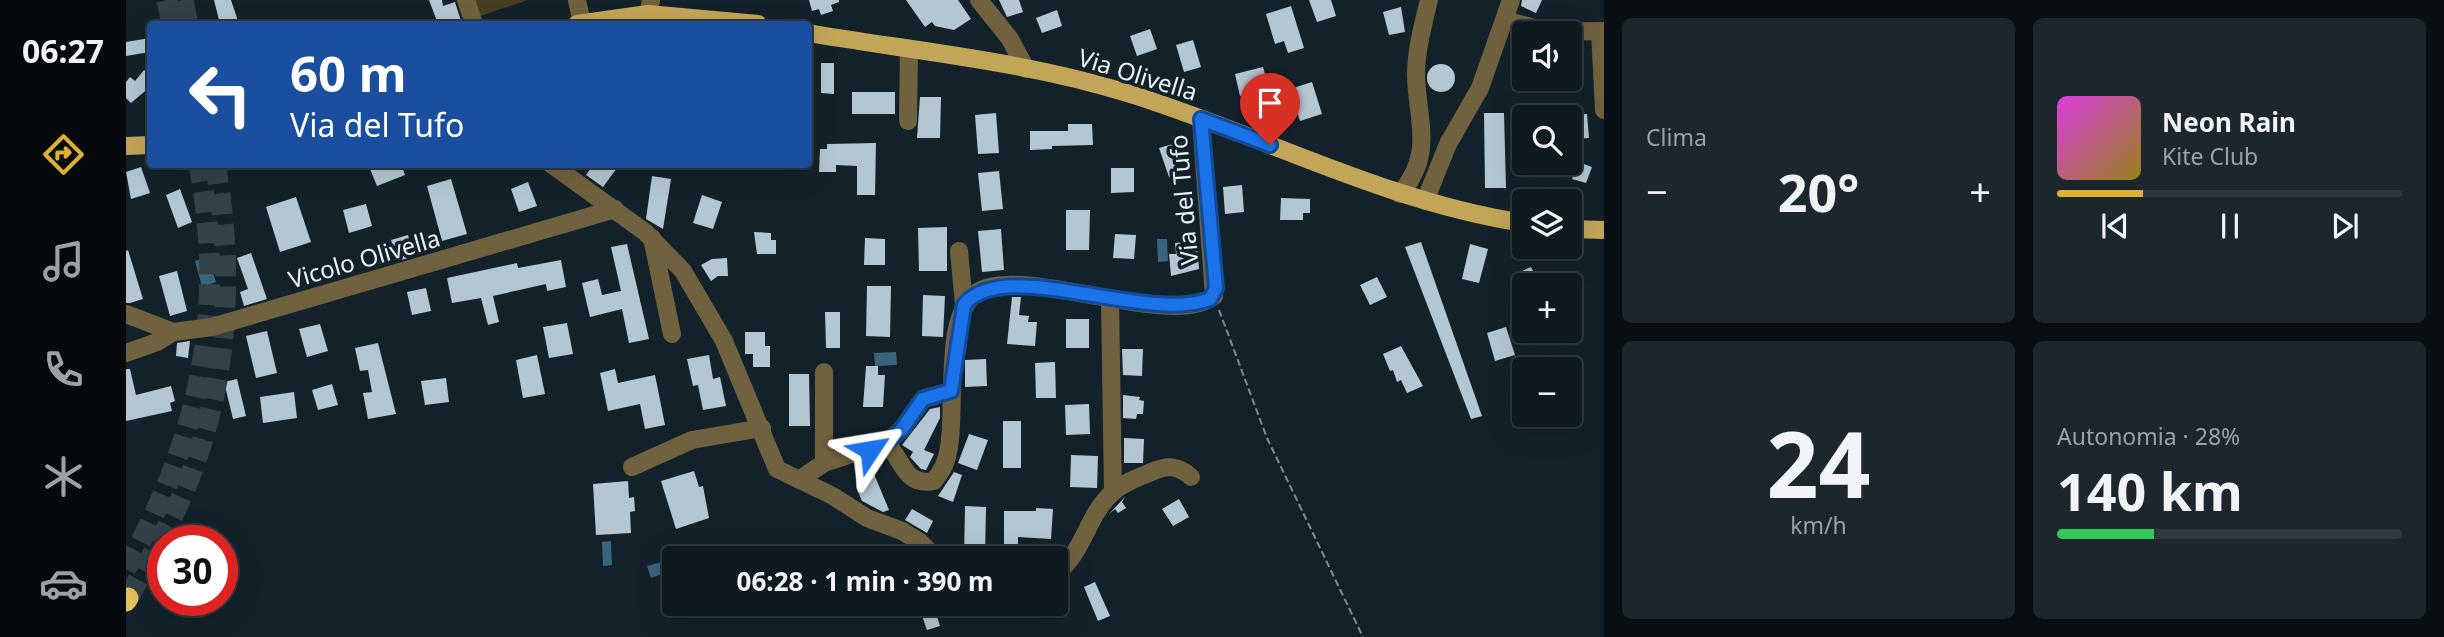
<!DOCTYPE html>
<html lang="it">
<head>
<meta charset="utf-8">
<style>
  :root { --surface:#0e1a20; --page:#1c272d; --text:#f1f3f6; --muted:#9ba1a5; --line:#2e383e; --accent:#deb133 }
  body { margin:0; font-family:"Noto Sans",sans-serif; background:var(--page); color:var(--text); height:100vh; display:flex; flex-direction:column; font-size:26px; white-space:nowrap }
  * { box-sizing:border-box; margin:0 }
  p { font-size:23px; color:var(--muted) }
  .icon { flex:none; width:38px; height:38px; fill:none; stroke:currentColor; stroke-width:2; stroke-linecap:round; stroke-linejoin:round }
  .map { position:relative; flex:1; overflow:hidden }
  .panel { display:flex; flex-direction:column; gap:18px; padding:18px; background:#080e12; width:840px }
  .panel>* { flex:none }
  .hud { position:absolute; left:21px; top:21px; width:665px; height:147px; border-radius:7px; box-shadow:0 7px 28px #0002,0 0 0 2px var(--line); background:#1a4fa0; color:#fff; overflow:hidden }
  .tools { position:absolute; left:1386px; top:21px; display:grid; gap:14px }
  .tools a { display:grid; place-items:center; width:70px; height:70px; border-radius:7px; background:var(--surface); box-shadow:0 7px 28px #0002,0 0 0 2px var(--line); font-size:35px }
  .speed { position:absolute; left:21px; top:525px; display:flex; gap:14px; font-size:35px; font-weight:700; text-align:center }
  .speed>* { display:grid; place-content:center; width:91px; height:91px; border-radius:50%; background:var(--surface); box-shadow:0 7px 28px #0002,0 0 0 2px var(--line); line-height:1 }
  .speed .limit { border:10px solid #d22; background:#fff; color:#111 }
  .pin { position:absolute; display:grid; place-items:center; width:60px; height:60px; color:#fff; margin:-72px -30px; border-radius:50% 50% 50% 0; rotate:-45deg; box-shadow:0 0 7px #0007 }
  .pin .icon { rotate:45deg }
  .me { position:absolute; width:77px; margin:-38px; rotate:57deg; stroke-linejoin:round; filter:drop-shadow(0 0 5px #0008) }
  .turn { display:flex; align-items:center; gap:24px; height:147px; padding:0 28px; font-size:32px }
  .turn .icon { width:91px; height:91px; stroke-width:2.5 }
  .turn b { display:block; font-size:49px; line-height:60px }
  .big { font-size:52px; font-weight:700; line-height:1.1 }
  .panel .widget { flex:1; display:flex; flex-direction:column; justify-content:center; gap:10px; min-width:0; padding:0 24px; border-radius:10px; background:var(--page) }
  .panel .dial { align-items:center; gap:0 }
  .dial b { font-size:91px; line-height:1 }
  .song { display:flex; align-items:center; gap:21px }
  .cover { width:84px; height:84px; border-radius:10px; background:linear-gradient(135deg,hsl(300 70% 55%),hsl(50 70% 35%)) }
  .played { height:7px; border-radius:4px; background:linear-gradient(90deg,var(--accent) 25%,var(--line) 25%) }
  .keys { display:flex; justify-content:space-around; direction:ltr }
  .heat { display:flex; justify-content:space-between; align-items:center; font-size:38px; direction:ltr }
  .charge { height:10px; border-radius:5px; background:linear-gradient(90deg,#34c759 28%,var(--line) 0) }
  .panel .tiles { flex:1; display:grid; gap:18px; grid-template-columns:repeat(2,1fr) }
  .trip { position:absolute; left:536px; top:546px; width:406px; height:70px; border-radius:7px; background:var(--surface); box-shadow:0 7px 28px #0002,0 0 0 2px var(--line); font-weight:700; line-height:70px; text-align:center }
  main { display:flex; flex:1; min-height:0 }
  .dock { display:flex; flex-direction:column; width:126px; justify-content:space-around; align-items:center; background:#060a0d; color:var(--muted) }
  .dock .icon { width:49px; height:49px }
  .dock .current { color:var(--accent) }
  .dock b { font-size:32px; color:var(--text) }
  .map>svg:first-child { display:block }
  .green { fill:#483d21 }
  .water { fill:#3a647d }
  .building { fill:#b3c6d2 }
  .lines { fill:none; stroke-linecap:round; stroke-linejoin:round }
  .highway-tunnel { stroke:#334149; stroke-width:21; stroke-dasharray:21 10; stroke-linecap:butt }
  .path { stroke:#7e8b92; stroke-width:2; stroke-dasharray:7 3.5; stroke-linecap:butt }
  .minor { stroke:#71623f; stroke-width:18 }
  .major { stroke:#c3a558; stroke-width:18 }
  .highway { stroke:#e5bf60; stroke-width:21 }
  .route-casing { stroke:#114b97; stroke-width:18 }
  .route { stroke:#1a73e8; stroke-width:12 }
  .labels { text-anchor:middle; dominant-baseline:central; stroke-width:7; stroke-linejoin:round; paint-order:stroke }
  .street-label { font-size:24px; fill:#e9f3f9; stroke:#13222a }
</style>
</head>
<body>
<main>
<nav class="dock">
<b>06:27</b>
<svg class="icon current" aria-label="directions" viewBox="0 0 24 24"><path d="M12 3l9 9-9 9-9-9zM9 14v-3h6M13 9l2 2-2 2"/></svg>
<svg class="icon" aria-label="music" viewBox="0 0 24 24"><path d="M9 18V5l10-2v13"/><circle cx="6" cy="18" r="3"/><circle cx="16" cy="16" r="3"/></svg>
<svg class="icon" aria-label="phone" viewBox="0 0 24 24"><path d="M5 4h4l2 5-3 2q2 4 5 5l2-3 5 2v4C11 20 4 13 5 4z"/></svg>
<svg class="icon" aria-label="climate" viewBox="0 0 24 24"><path d="M12 3v18M4 7l16 10M4 17L20 7"/></svg>
<svg class="icon" aria-label="car" viewBox="0 0 24 24"><path d="M5 17H2v-5l4-1 3-4h7l3 4 3 1v5h-3M9 17h6M6 11h13"/><circle cx="7" cy="17" r="2"/><circle cx="17" cy="17" r="2"/></svg>
</nav>
<div class="map">
<svg width="1478" height="637" viewBox="0 0 1478 637">
  <rect width="100%" height="100%" fill="#13222a"/>
  <path class="green" d="M349,0h53l-48,16z"/>
  <g class="water">
    <path d="M1031,239h10l1,22 -10,1z"/>
    <path d="M82,257l8,25 -14,5 -7,-26z"/>
    <path d="M770,352l1,13 -22,1 -1,-13z"/>
    <path d="M485,541l1,24 -9,1 -1,-24z"/>
    <path d="M549,558l-1,12 -23,8 -4,-12z"/>
  </g>
  <g class="building">
    <path d="M88,0h17l8,24h-19z"/>
    <path d="M303,0h13l1,6 12,-4 7,22h-24z"/>
    <path d="M683,0h30v2l-8,3 2,6 -12,4 -2,-6 -7,2z"/>
    <path d="M780,0h52l13,19 -17,11 -19,-4 -3,-4 -7,5z"/>
    <path d="M873,0h20l4,12 -16,5z"/>
    <path d="M1183,0h22l5,16 -19,6z"/>
    <path d="M1396,0h20l-6,13 -15,-7z"/>
    <path d="M1165,6l13,42 -16,5 -4,-12 -9,3 -9,-30z"/>
    <path d="M1275,7l4,25 -16,3 -6,-23z"/>
    <path d="M931,10l5,16 -20,7 -6,-15z"/>
    <path d="M1024,29l7,20 -20,7 -7,-20z"/>
    <path d="M24,38v14l-24,4v-14z"/>
    <path d="M1067,40l8,27 -17,5 -8,-27z"/>
    <path d="M695,63h13v31l-13,-1z"/>
    <circle cx="1315" cy="78" r="14"/>
    <path d="M1137,67l6,22 -29,7 -5,-22z"/>
    <path d="M18,70l6,5v12l-19,16 -5,-5v-16l4,-5 5,4z"/>
    <path d="M1186,82l10,32 -22,7 -10,-32z"/>
    <rect x="726" y="92" width="43" height="22"/>
    <path d="M794,97h21l-1,41h-23z"/>
    <path d="M870,113l3,40 -21,1 -3,-39z"/>
    <path d="M1358,113h20l2,75h-21z"/>
    <path d="M1461,114l2,24 -14,1 -2,-24z"/>
    <path d="M942,124h24l1,21 -41,1v3l-22,1v-19h38z"/>
    <path d="M750,143l-1,52h-18v-29l-21,-1v7h-17l1,-23h7v-5z"/>
    <path d="M1050,143l10,28 -17,6 -10,-29z"/>
    <path d="M1452,162l14,5 -6,16 -14,-4z"/>
    <path d="M242,164h33l4,11 -28,11z"/>
    <path d="M468,164h26l-17,23 -17,-12z"/>
    <path d="M15,167l9,26 -19,6 -5,-27z"/>
    <path d="M985,168h23v24l-23,1z"/>
    <path d="M873,171l4,38 -21,2 -4,-38z"/>
    <path d="M526,176l19,3 -8,50 -17,-10z"/>
    <path d="M325,179l16,55 -25,7 -15,-55z"/>
    <path d="M402,182l9,24 -18,6 -8,-23z"/>
    <path d="M1116,185l2,27 -19,2 -2,-27z"/>
    <path d="M54,189l12,33 -14,6 -12,-33z"/>
    <path d="M576,195l20,7 -9,27 -20,-6z"/>
    <path d="M170,197l15,45 -31,10 -14,-45z"/>
    <path d="M1155,198l29,1v14h-7v7h-23z"/>
    <path d="M240,204l6,22 -23,7 -6,-23z"/>
    <path d="M940,210h24l-1,40h-23z"/>
    <path d="M821,227v44h-28l-1,-43z"/>
    <path d="M875,229l3,41 -22,2 -4,-41z"/>
    <path d="M628,232l17,1v7h5v14h-19z"/>
    <path d="M989,234l21,1 -2,24 -21,-1z"/>
    <path d="M282,235l5,15 -7,2 2,6 -10,3 -7,-21z"/>
    <path d="M739,238l20,1v26h-21z"/>
    <path d="M1071,241l2,28 -28,7 -2,-22h7l-1,-11z"/>
    <path d="M1295,242l61,174 -11,3 -66,-172z"/>
    <path d="M501,244l22,95 -20,4 -7,-34 -32,8 -8,-34 16,-4 4,16 19,-4 -10,-44z"/>
    <path d="M1344,244l18,5 -9,34 -17,-4z"/>
    <path d="M2,250l15,49 -13,4h-4v-52z"/>
    <path d="M125,253l16,46 -23,7 -4,-14 8,-3 -11,-31z"/>
    <path d="M601,258l1,18h-10l-7,5 -10,-16 11,-6z"/>
    <path d="M435,260l5,27 -19,4 -1,-7 -53,12 6,26 -11,3 -7,-27 -29,5 -5,-25 70,-15 1,5z"/>
    <path d="M1405,267l9,18h-22l-5,-10z"/>
    <path d="M51,271l10,40 -17,5 -11,-40z"/>
    <path d="M1251,277l10,20 -17,8 -10,-20z"/>
    <path d="M741,286h24l-1,51 -24,-1z"/>
    <path d="M300,288l5,23 -19,4 -5,-23z"/>
    <path d="M797,295l22,1 -2,41 -21,-1z"/>
    <path d="M886,297h9l-2,18 10,1 -1,6h9l-2,24 -28,-2z"/>
    <path d="M699,312h15v36h-14z"/>
    <rect x="940" y="319" width="23" height="29"/>
    <path d="M441,323l6,31 -24,4 -6,-31z"/>
    <path d="M194,324l8,27 -21,6 -8,-28z"/>
    <path d="M1380,327l9,28 -20,6 -8,-28z"/>
    <path d="M141,331l10,42 -21,5 -10,-42z"/>
    <path d="M619,332h20v14h5v21h-17v-13h-8z"/>
    <path d="M64,341l-2,17 -12,-2 1,-13z"/>
    <path d="M252,343l18,71 -28,5 -5,-26 9,-1 -4,-22 -8,1 -5,-23z"/>
    <path d="M1275,346l22,40 -16,7 -6,-13 -4,2 -4,-12 -3,1 -7,-17z"/>
    <path d="M996,349h21l-1,27 -19,-1z"/>
    <path d="M411,355l8,39 -22,4 -7,-38z"/>
    <path d="M583,355l4,24 7,-2 6,29 -23,4 -5,-25 -5,1 -6,-27z"/>
    <path d="M860,359l1,27 -22,1v-27z"/>
    <path d="M929,362l1,36h-20l-1,-35z"/>
    <path d="M740,366h12v9h7l-2,32h-20z"/>
    <path d="M0,369h4l6,26 35,-9 4,15 -5,2 2,8 -46,10z"/>
    <path d="M489,369l3,14 37,-8 10,50 -20,4 -5,-25 -32,7 -8,-38z"/>
    <path d="M663,374h20l1,52h-21z"/>
    <path d="M320,378l3,24 -24,3 -4,-24z"/>
    <path d="M111,379l9,37 -13,3 -9,-37z"/>
    <path d="M206,384l6,21 -20,5 -6,-20z"/>
    <path d="M168,392l3,26 -34,5 -3,-26z"/>
    <path d="M997,395l17,2 -1,3 5,1 -1,13h-6l-1,5 -13,-1z"/>
    <path d="M963,404l1,30 -24,1 -1,-30z"/>
    <path d="M814,407v11l-16,32 10,4 -8,16 -5,-1 -11,-12 3,-5 -11,-7 28,-36z"/>
    <rect x="877" y="421" width="18" height="47"/>
    <path d="M843,434l19,6 -11,30 -19,-7z"/>
    <path d="M998,438l20,1 -1,24h-19z"/>
    <path d="M945,455l27,1 -1,32 -27,-1z"/>
    <path d="M749,459l-1,15 15,36 -6,2 -21,-11 -6,-14 1,-23z"/>
    <path d="M568,471l5,16 4,-1 6,32 -33,11 -15,-48z"/>
    <path d="M828,472l8,3 -9,27 -15,-6z"/>
    <path d="M502,481l1,17 5,-1 1,14 -5,1 1,21 -35,2 -3,-51z"/>
    <path d="M999,497l-3,5 4,6 -8,5 -3,-4 -6,5z"/>
    <path d="M1053,499l10,18 -16,9 -11,-17z"/>
    <path d="M839,506l21,1 -1,51h-21z"/>
    <path d="M910,508l17,1 -2,30 -33,-2v21h-14v-47h32z"/>
    <path d="M786,509l21,12 -6,12 -22,-13z"/>
    <path d="M969,582l15,34 -12,5 -14,-34z"/>
    <path d="M792,604h15l7,22 -13,4z"/>
  </g>
  <g class="lines">
    <g class="highway-tunnel">
      <path d="M41,0l5,24"/>
      <path d="M57,0l5,24"/>
      <path d="M0,569c73,-129 101,-257 73,-405"/>
      <path d="M2,598c20,-36 41,-71 57,-109 43,-102 50,-217 30,-325"/>
    </g>
    <path class="path" d="M1093,310l48,128 96,199"/>
    <g class="minor">
      <path d="M340,0l8,24"/>
      <path d="M451,0l5,23"/>
      <path d="M853,0l31,39 16,30"/>
      <path d="M522,14l3,-14"/>
      <path d="M1379,20l44,12 55,-1"/>
      <path d="M1474,32l4,78"/>
      <path d="M782,121l1,-71"/>
      <path d="M425,164l94,68 38,39 41,70 53,128 56,27 34,22 35,13 18,11 16,16"/>
      <path d="M1274,194c35,-41 17,-73 16,-119 0,-25 7,-50 13,-75"/>
      <path d="M1299,201l23,-57 32,-56 31,-88"/>
      <path d="M526,238l20,96"/>
      <path d="M833,251l5,54"/>
      <path d="M984,299l3,193"/>
      <path d="M0,314l47,18 39,-5 403,-118"/>
      <path d="M0,353l31,-11 16,-10"/>
      <path d="M698,372v91"/>
      <path d="M760,443c17,16 18,44 48,38 3,-5 9,-11 11,-18 16,-41 -8,-151 36,-173 48,-23 192,39 233,6l-13,-177"/>
      <path d="M506,467l60,-27 70,-12"/>
      <path d="M673,480l25,-17 62,-20 16,-14 21,-30 28,-8"/>
      <path d="M929,574c28,-19 32,-59 57,-81 10,-10 26,-15 39,-21 16,-7 27,-7 40,5"/>
    </g>
    <g class="major">
      <path d="M451,24l71,-10 110,10"/>
      <path d="M682,33c106,18 216,28 319,60 133,41 258,109 397,130"/>
      <path d="M0,146l24,-1"/>
      <path d="M1444,229l34,1"/>
    </g>
    <path class="highway" d="M0,601l2,-3"/>
  </g>
  <g class="lines">
    <defs>
      <path id="route" d="M744,450l16,-7 16,-14 21,-30 28,-8 13,-86c40,-50 182,19 246,-6l6,-11 -15,-169 69,26"/>
    </defs>
    <use href="#route" class="route-casing"/>
    <use href="#route" class="route"/>
  </g>
  <g class="labels">
    <g class="street-label">
      <text transform="translate(1012 74) rotate(17)">Via Olivella</text>
      <text transform="translate(1057 200) rotate(-95)">Via del Tufo</text>
      <text transform="translate(238 258) rotate(-16)">Vicolo Olivella</text>
    </g>
  </g>
</svg>
<div class="tools">
<a><svg class="icon" aria-label="sound" viewBox="0 0 24 24"><path d="M4 9h4l5-4v14l-5-4H4zM17 9q2 3 0 6"/></svg></a>
<a><svg class="icon" aria-label="search" viewBox="0 0 24 24"><circle cx="10" cy="10" r="6"/><path d="M15 15l6 6"/></svg></a>
<a><svg class="icon" aria-label="layers" viewBox="0 0 24 24"><path d="M12 4l9 5-9 5-9-5zM3 14l9 5 9-5"/></svg></a>
<a>+</a>
<a>−</a>
</div>
<div class="speed"><div class="limit">30</div></div>
<div class="pin" style="left:1144px;top:145px;background:#d93025"><svg class="icon" aria-label="arrive" viewBox="0 0 24 24"><path d="M6 21V4h12l-3 4 3 4H6"/></svg></div>
<svg class="me" style="left:744px;top:450px" viewBox="-20 -20 40 40"><path d="M0-17L14 15 0 8-14 15z" fill="#1a73e8" stroke="#fff" stroke-width="4"/></svg>
<div class="trip">06:28 · 1 min · 390 m</div>
<div class="hud">
<div class="turn"><svg class="icon" aria-label="left" viewBox="0 0 24 24"><path d="M17 20v-9H6M10 6l-5 5 5 5"/></svg><div><b>60 m</b>Via del Tufo</div></div>
</div>
</div>
<section class="panel">
<div class="tiles">
<div class="widget"><p>Clima</p>
<div class="heat"><a>−</a><b class="big">20°</b><a>+</a></div>
</div>
<div class="widget">
<div class="song"><i class="cover"></i><div><b>Neon Rain</b><p>Kite Club</p></div></div>
<div class="played"></div>
<div class="keys"><svg class="icon" aria-label="previous" viewBox="0 0 24 24"><path d="M18 5L8 12l10 7zM5 5v14"/></svg><svg class="icon" aria-label="pause" viewBox="0 0 24 24"><path d="M8 5v14M16 5v14"/></svg><svg class="icon" aria-label="next" viewBox="0 0 24 24"><path d="M6 5l10 7-10 7zM19 5v14"/></svg></div>
</div>
<div class="widget dial"><b>24</b><p>km/h</p></div>
<div class="widget"><p>Autonomia · 28%</p><b class="big">140 km</b><div class="charge"></div></div>
</div>
</section>
</main>
</body>
</html>
